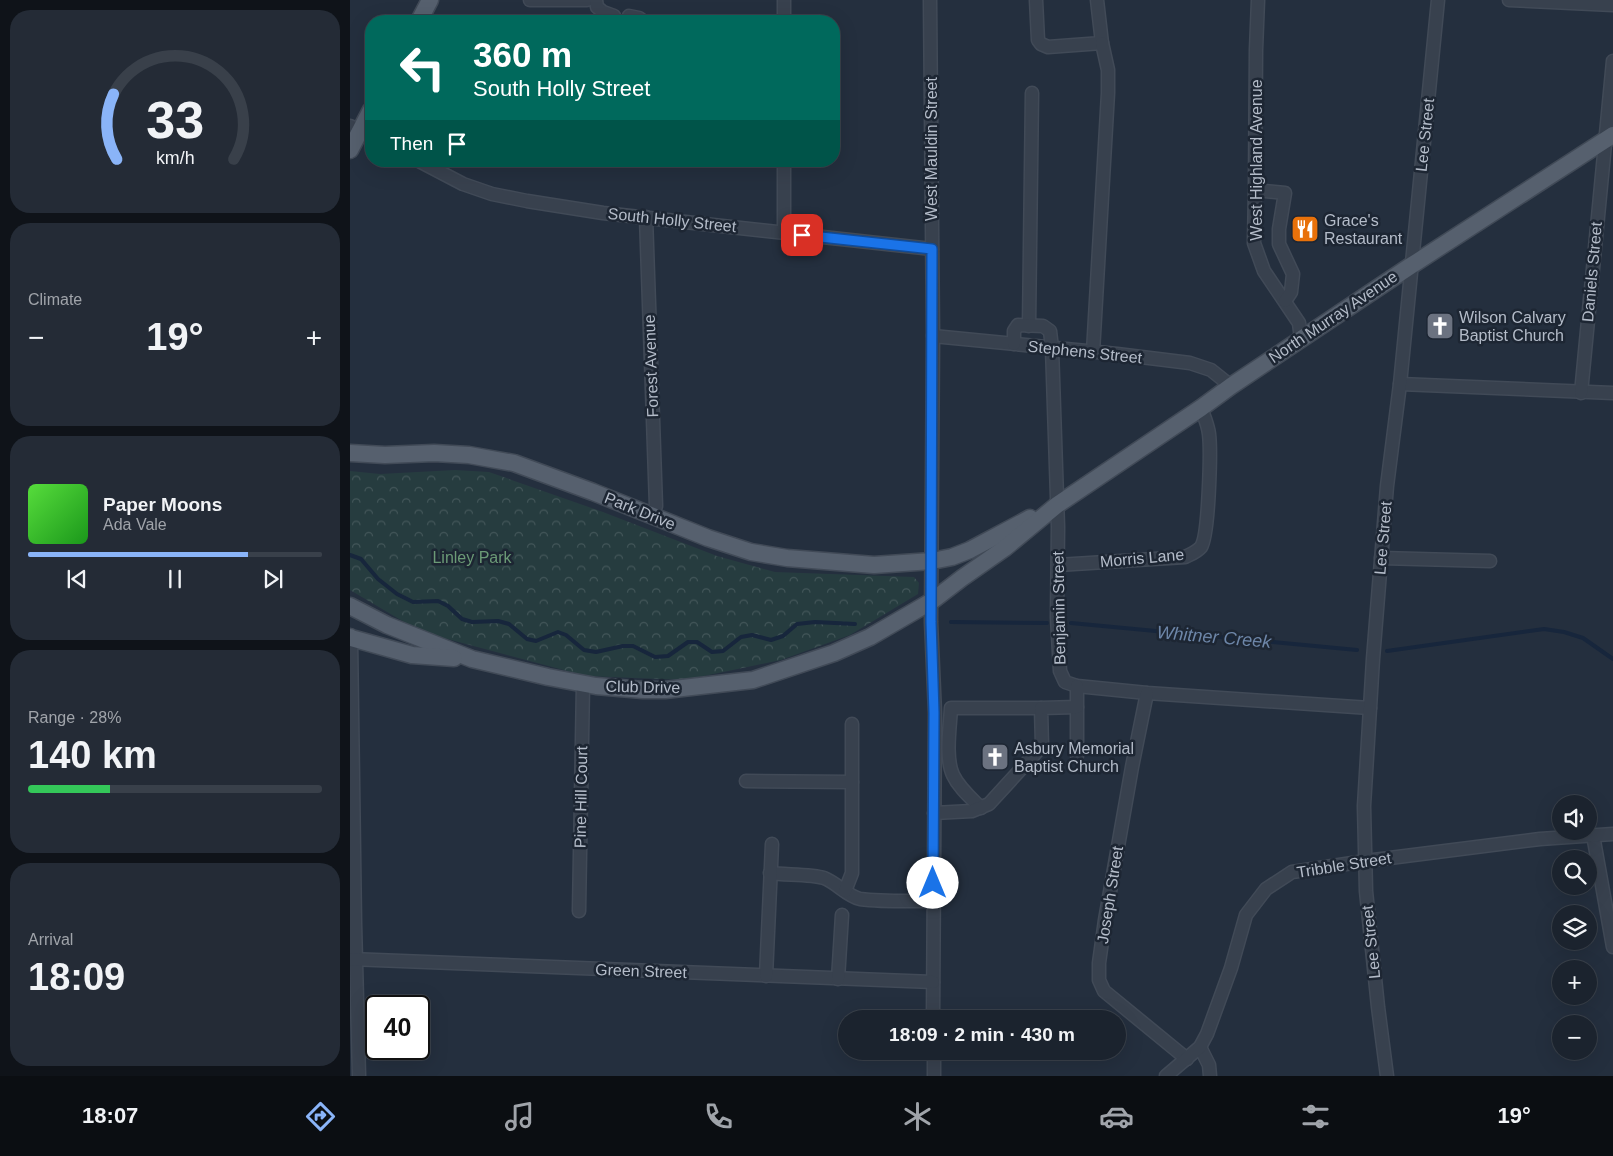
<!DOCTYPE html>
<html lang="en">
<head>
<meta charset="utf-8">
<style>
  :root { --surface:#1b232e; --page:#242b36; --text:#f1f3f6; --muted:#a0a4aa; --line:#39404a; --accent:#8ab4f8 }
  body { margin:0; font-family:Helvetica,sans-serif; background:var(--page); color:var(--text); height:100vh; display:flex; flex-direction:column; font-size:19px; white-space:nowrap }
  * { box-sizing:border-box; margin:0 }
  p { font-size:16px; color:var(--muted) }
  .icon { flex:none; width:28px; height:28px; fill:none; stroke:currentColor; stroke-width:2; stroke-linecap:round; stroke-linejoin:round }
  .map { position:relative; flex:1; overflow:hidden }
  .panel { display:flex; flex-direction:column; gap:10px; padding:10px; background:#0f1319; width:350px }
  .panel>* { flex:none }
  .top-card { position:absolute; left:15px; top:15px; width:475px; height:152px; border-radius:20px; box-shadow:0 5px 20px #0002,0 0 0 1px var(--line); background:#00695c; color:#fff; overflow:hidden }
  .fabs { position:absolute; left:1202px; top:795px; display:grid; gap:10px }
  .fabs a { display:grid; place-items:center; width:45px; height:45px; border-radius:50%; background:var(--surface); box-shadow:0 5px 20px #0002,0 0 0 1px var(--line); font-size:25px }
  .speed { position:absolute; left:15px; top:995px; display:flex; gap:10px; font-size:25px; font-weight:700; text-align:center }
  .speed>* { display:grid; place-content:center; width:65px; height:65px; border-radius:50%; background:var(--surface); box-shadow:0 5px 20px #0002,0 0 0 1px var(--line); line-height:1 }
  .speed .limit { border:2px solid #111; border-radius:8px; background:#fff; color:#111 }
  .pin { position:absolute; display:grid; place-items:center; width:42px; height:42px; color:#fff; margin:-21px; border-radius:10px; box-shadow:0 2px 8px #0006 }
  .me { position:absolute; width:55px; margin:-28px; rotate:0deg; stroke-linejoin:round; filter:drop-shadow(0 0 4px #0008) }
  .turn { display:flex; align-items:center; gap:18px; height:105px; padding:0 25px; font-size:22px }
  .turn .icon { width:65px; height:65px; stroke-width:2.5 }
  .turn b { display:block; font-size:35px; line-height:42px }
  .then { display:flex; align-items:center; height:48px; padding:0 25px; background:#0003; gap:10px; font-size:19px }
  .big { font-size:38px; font-weight:700; line-height:1.1 }
  .panel .card { flex:1; display:flex; flex-direction:column; justify-content:center; gap:8px; min-width:0; padding:0 18px; border-radius:20px; background:var(--page) }
  .panel .dial { align-items:center; gap:0 }
  .dial svg { height:130px; overflow:visible; fill:none; stroke:var(--line); stroke-width:7; stroke-linecap:round; text-anchor:middle }
  .dial text { fill:var(--text); stroke:none }
  .song { display:flex; align-items:center; gap:15px }
  .cover { width:60px; height:60px; border-radius:8px; background:linear-gradient(135deg,hsl(110 70% 55%),hsl(120 70% 35%)) }
  .played { height:5px; border-radius:2px; background:linear-gradient(90deg,var(--accent) 75%,var(--line) 75%) }
  .keys { display:flex; justify-content:space-around; direction:ltr }
  .heat { display:flex; justify-content:space-between; align-items:center; font-size:28px; direction:ltr }
  .charge { height:8px; border-radius:4px; background:linear-gradient(90deg,#34c759 28%,var(--line) 0) }
  .trip { position:absolute; left:488px; top:1010px; width:288px; height:50px; border-radius:25px; background:var(--surface); box-shadow:0 5px 20px #0002,0 0 0 1px var(--line); font-weight:700; line-height:50px; text-align:center }
  .menu { display:flex; height:80px; justify-content:space-around; align-items:center; background:#0b0e12; color:var(--muted) }
  .menu .icon { width:35px; height:35px }
  .menu .active { color:var(--accent) }
  .menu b { font-size:22px; color:var(--text) }
  main { display:flex; flex:1; min-height:0 }
  .map>svg:first-child { display:block }
  .park { fill:url(#park-crowns) }
  .lines { fill:none; stroke-linecap:round; stroke-linejoin:round }
  .stream { stroke:#17263c; stroke-width:4 }
  .minor-casing { stroke:#414a57; stroke-width:15 }
  .major-casing { stroke:#414a57; stroke-width:19 }
  .minor { stroke:#38414e; stroke-width:12 }
  .major { stroke:#56606e; stroke-width:16 }
  .route-casing { stroke:#114b97; stroke-width:12 }
  .route { stroke:#1a73e8; stroke-width:9 }
  .labels { text-anchor:middle; dominant-baseline:central; stroke-width:5; stroke-linejoin:round; paint-order:stroke }
  .street-label { font-size:16px; fill:#b4bcc9; stroke:#1d2633 }
  .poi-label { font-size:16px; fill:#b4bcc9; stroke:#1d2633; text-anchor:start }
  .park-label { font-size:16px; fill:#6b9a76; stroke:#1d2633 }
  .water-label { font-size:18px; font-style:italic; fill:#6d86a8; stroke:#1d2633 }
</style>
</head>
<body>
<main>
<section class="panel">
<div class="card dial"><svg viewBox="0 0 100 80">
<path d="M14 69A42 42 0 1 1 86 69"/>
<path d="M14 69A42 42 0 0 1 12 29" stroke="#8ab4f8"/>
<text x="50" y="56" font-size="32" font-weight="700">33</text>
<text x="50" y="72" font-size="11">km/h</text>
</svg></div>
<div class="card"><p>Climate</p>
<div class="heat"><a>−</a><b class="big">19°</b><a>+</a></div>
</div>
<div class="card">
<div class="song"><i class="cover"></i><div><b>Paper Moons</b><p>Ada Vale</p></div></div>
<div class="played"></div>
<div class="keys"><svg class="icon" aria-label="previous" viewBox="0 0 24 24"><path d="M18 5L8 12l10 7zM5 5v14"/></svg><svg class="icon" aria-label="pause" viewBox="0 0 24 24"><path d="M8 5v14M16 5v14"/></svg><svg class="icon" aria-label="next" viewBox="0 0 24 24"><path d="M6 5l10 7-10 7zM19 5v14"/></svg></div>
</div>
<div class="card"><p>Range · 28%</p><b class="big">140 km</b><div class="charge"></div></div>
<div class="card"><p>Arrival</p><b class="big">18:09</b></div>
</section>
<div class="map">
<svg width="1263" height="1076" viewBox="0 0 1263 1076">
  <defs>
    <pattern id="park-crowns" width="20" height="18" patternUnits="userSpaceOnUse" patternTransform="scale(1.25)"><rect width="20" height="18" fill="#263c3f"/><path d="M2 6a3 3 0 1 1 6 0M12 15a3 3 0 1 1 6 0" fill="none" stroke="#435659"/></pattern>
  </defs>
  <rect width="100%" height="100%" fill="#242f3e"/>
  <path class="park" d="M105,470l34,2 114,40 114,44 58,16 139,5 5,6 -1,11 -68,41 -69,25 -96,20 -99,-4 -165,-44 -71,-42v-119l30,3z"/>
  <g class="lines">
    <g class="stream">
      <path d="M0,555l11,4 17,20 19,15 16,8 25,-1 10,5 14,13 10,3 26,-1 11,3 18,15 9,2 22,-9 8,3 18,15 12,2 27,-6h10l22,11 13,-1 20,-14h9l15,10 11,-1 18,-14 11,-2 19,5 12,-4 14,-12 18,-2 40,2"/>
      <path d="M601,622l96,1"/>
      <path d="M721,623l286,27"/>
      <path d="M1037,651l157,-22 20,3 19,6 30,21"/>
    </g>
    <defs>
      <g id="minor">
        <path d="M180,0h57"/>
        <path d="M246,0l1,7 6,5 11,4"/>
        <path d="M434,0v21"/>
        <path d="M580,0l3,336 -2,286 4,91 -2,306"/>
        <path d="M686,0l2,40 3,4 7,3 54,-4 -5,-43"/>
        <path d="M908,0l-2,50 -1,140 -1,53 10,28 35,52 2,16"/>
        <path d="M1159,0l104,5"/>
        <path d="M279,16l10,2 4,3"/>
        <path d="M0,126l21,11"/>
        <path d="M69,161l44,23 29,10 35,7 76,12 329,36"/>
        <path d="M434,161v72"/>
        <path d="M905,190l30,3 -6,36v15l14,30 -2,18 -6,9"/>
        <path d="M296,217l10,289 -4,9"/>
        <path d="M679,326l3,-233"/>
        <path d="M583,336l184,18 73,9 21,7 20,16"/>
        <path d="M664,344v-13l4,-6 25,1 7,5 2,17 6,179 -1,90 3,54 5,11 12,4 70,7 223,15"/>
        <path d="M743,352l15,-259v-23l-6,-27"/>
        <path d="M1050,384l213,9"/>
        <path d="M1231,393l32,-332"/>
        <path d="M1031,558l109,3"/>
        <path d="M708,565l127,-8c6,-3 12,-5 16,-10 8,-12 10,-97 8,-113 -1,-9 -5,-18 -8,-26"/>
        <path d="M1,638l4,285 4,153"/>
        <path d="M797,693l-15,74 -27,153 -6,43v17l5,11 83,68"/>
        <path d="M727,756v-49"/>
        <path d="M396,781l106,1"/>
        <path d="M631,808c-10,-10 -22,-20 -28,-33 -8,-17 -3,-48 -2,-67h90"/>
        <path d="M584,813l38,-2 17,-7 53,-58 -1,-38 36,-1v-21"/>
        <path d="M1243,835l20,112"/>
        <path d="M420,873c15,2 42,1 54,5 13,5 23,18 36,21 24,3 49,2 73,2"/>
        <path d="M495,891l7,-18v-149"/>
        <path d="M229,911l4,-227"/>
        <path d="M0,959l583,23"/>
        <path d="M416,976l6,-132"/>
        <path d="M488,979l4,-64"/>
        <path d="M850,1047l9,18 1,11"/>
        <path d="M584,1051v25"/>
        <path d="M816,1076l34,-29 7,-13 24,-66 15,-53 20,-26 26,-17 74,-11 174,-22 73,-5"/>
        <path d="M1037,1076l-9,-69 -12,-116 -2,-85 9,-147 14,-173 13,-102 38,-384"/>
      </g>
      <g id="major">
        <path d="M69,21l11,-21"/>
        <path d="M0,150l21,-40"/>
        <path d="M0,453l35,2 49,-2 35,2 45,8 79,29 115,46 43,14 36,6 87,7 58,-4 20,-4 18,-7 60,-32"/>
        <path d="M0,606l37,19 85,34 76,18 48,9 47,4h22l88,-10 81,-27 36,-16 62,-36 30,-23 43,-30 52,-43 144,-97 30,-22 181,-121 201,-130"/>
        <path d="M0,637l1,1 61,17 42,3"/>
      </g>
    </defs>
    <use href="#minor" class="minor-casing"/>
    <use href="#major" class="major-casing"/>
    <use href="#minor" class="minor"/>
    <use href="#major" class="major"/>
  </g>
  <g class="lines">
    <defs>
      <path id="route" d="M452,235l130,14 -1,373 3,91 -1,170"/>
    </defs>
    <use href="#route" class="route-casing"/>
    <use href="#route" class="route"/>
  </g>
  <defs>
    <symbol id="restaurant-square" viewBox="-11 -11 22 22"><rect x="-9" y="-9" width="18" height="18" rx="4" fill="#e8710a" stroke="#1d2633"/><path d="M-5-6h1v4h1v-4h1v4h1v-4h1v5L-1.5 .5V6h-2V.5L-5-1ZM5-6V6H3V1.5H1.5Q1.5-4 5-6Z" fill="#fff"/></symbol>
    <symbol id="church-square" viewBox="-11 -11 22 22"><rect x="-9" y="-9" width="18" height="18" rx="4" fill="#6b7280" stroke="#1d2633"/><path d="M-1.2-6h2.4v3.5h3.3v2.4h-3.3V6h-2.4V-.1h-3.3v-2.4h3.3Z" fill="#fff"/></symbol>
  </defs>
  <g fill-rule="evenodd">
    <use href="#restaurant-square" x="939" y="213" width="32" height="32"/>
    <use href="#church-square" x="1074" y="310" width="32" height="32"/>
    <use href="#church-square" x="629" y="741" width="32" height="32"/>
  </g>
  <g class="labels">
    <g class="street-label">
      <text transform="translate(1075 135) rotate(-84)">Lee Street</text>
      <text transform="translate(581 149) rotate(-90)">West Mauldin Street</text>
      <text transform="translate(906 160) rotate(-90)">West Highland Avenue</text>
      <text transform="translate(322 220) rotate(6)">South Holly Street</text>
      <text transform="translate(1242 272) rotate(-85)">Daniels Street</text>
      <text transform="translate(983 317) rotate(-34)">North Murray Avenue</text>
      <text transform="translate(735 352) rotate(6)">Stephens Street</text>
      <text transform="translate(301 366) rotate(-92)">Forest Avenue</text>
      <text transform="translate(290 511) rotate(22)">Park Drive</text>
      <text transform="translate(1033 538) rotate(-85)">Lee Street</text>
      <text transform="translate(792 558) rotate(-5)">Morris Lane</text>
      <text transform="translate(709 608) rotate(-91)">Benjamin Street</text>
      <text transform="translate(293 687) rotate(1)">Club Drive</text>
      <text transform="translate(231 797) rotate(-89)">Pine Hill Court</text>
      <text transform="translate(994 865) rotate(-9)">Tribble Street</text>
      <text transform="translate(760 895) rotate(-81)">Joseph Street</text>
      <text transform="translate(1021 942) rotate(-96)">Lee Street</text>
      <text transform="translate(291 971) rotate(2)">Green Street</text>
    </g>
    <g class="poi-label">
      <text x="974" y="220">Grace's<tspan x="974" dy="18">Restaurant</tspan></text>
      <text x="1109" y="317">Wilson Calvary<tspan x="1109" dy="18">Baptist Church</tspan></text>
      <text x="664" y="748">Asbury Memorial<tspan x="664" dy="18">Baptist Church</tspan></text>
    </g>
    <g class="park-label">
      <text x="122" y="557">Linley Park</text>
    </g>
    <g class="water-label">
      <text transform="translate(864 637) rotate(5)">Whitner Creek</text>
    </g>
  </g>
</svg>
<div class="fabs">
<a><svg class="icon" aria-label="sound" viewBox="0 0 24 24"><path d="M4 9h4l5-4v14l-5-4H4zM17 9q2 3 0 6"/></svg></a>
<a><svg class="icon" aria-label="search" viewBox="0 0 24 24"><circle cx="10" cy="10" r="6"/><path d="M15 15l6 6"/></svg></a>
<a><svg class="icon" aria-label="layers" viewBox="0 0 24 24"><path d="M12 4l9 5-9 5-9-5zM3 14l9 5 9-5"/></svg></a>
<a>+</a>
<a>−</a>
</div>
<div class="speed"><div class="limit">40</div></div>
<div class="pin" style="left:452px;top:235px;background:#d93025"><svg class="icon" aria-label="arrive" viewBox="0 0 24 24"><path d="M6 21V4h12l-3 4 3 4H6"/></svg></div>
<svg class="me" style="left:583px;top:883px" viewBox="-20 -20 40 40"><circle r="19" fill="#fff"/><path d="M0-13L10 11 0 6-10 11z" fill="#1a73e8"/></svg>
<div class="trip">18:09 · 2 min · 430 m</div>
<div class="top-card">
<div class="turn"><svg class="icon" aria-label="left" viewBox="0 0 24 24"><path d="M17 20v-9H6M10 6l-5 5 5 5"/></svg><div><b>360 m</b>South Holly Street</div></div>
<div class="then">Then<svg class="icon" aria-label="arrive" viewBox="0 0 24 24"><path d="M6 21V4h12l-3 4 3 4H6"/></svg></div>
</div>
</div>
</main>
<nav class="menu">
<b>18:07</b>
<svg class="icon active" aria-label="directions" viewBox="0 0 24 24"><path d="M12 3l9 9-9 9-9-9zM9 14v-3h6M13 9l2 2-2 2"/></svg>
<svg class="icon" aria-label="music" viewBox="0 0 24 24"><path d="M9 18V5l10-2v13"/><circle cx="6" cy="18" r="3"/><circle cx="16" cy="16" r="3"/></svg>
<svg class="icon" aria-label="phone" viewBox="0 0 24 24"><path d="M5 4h4l2 5-3 2q2 4 5 5l2-3 5 2v4C11 20 4 13 5 4z"/></svg>
<svg class="icon" aria-label="climate" viewBox="0 0 24 24"><path d="M12 3v18M4 7l16 10M4 17L20 7"/></svg>
<svg class="icon" aria-label="car" viewBox="0 0 24 24"><path d="M5 17H2v-5l4-1 3-4h7l3 4 3 1v5h-3M9 17h6M6 11h13"/><circle cx="7" cy="17" r="2"/><circle cx="17" cy="17" r="2"/></svg>
<svg class="icon" aria-label="filters" viewBox="0 0 24 24"><path d="M4 7h16M4 17h16"/><circle cx="9" cy="7" r="2"/><circle cx="15" cy="17" r="2"/></svg>
<b>19°</b>
</nav>
</body>
</html>
